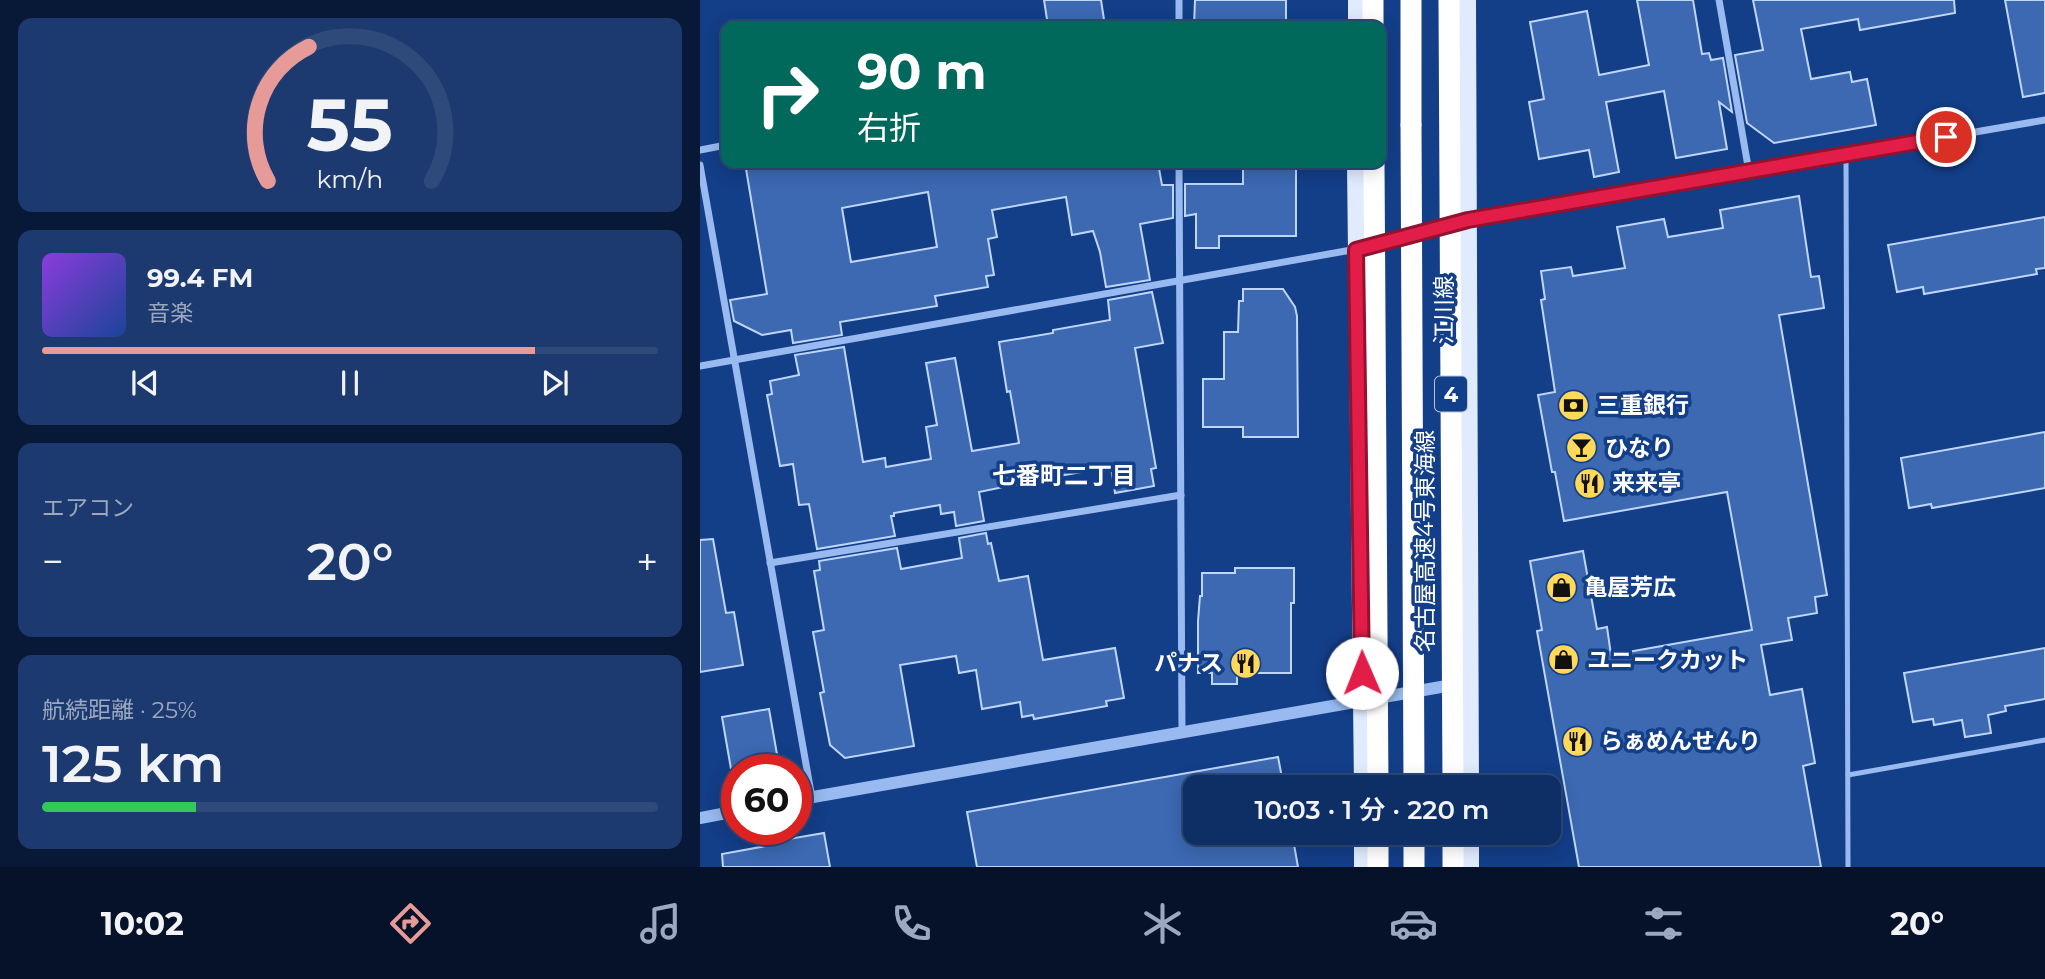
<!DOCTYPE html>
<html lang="ja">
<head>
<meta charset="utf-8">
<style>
  :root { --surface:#0e2e66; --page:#1c3a6f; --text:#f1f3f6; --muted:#9ba8bf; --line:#2e4a7a; --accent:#e69b98 }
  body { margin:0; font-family:Montserrat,"Noto Sans JP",sans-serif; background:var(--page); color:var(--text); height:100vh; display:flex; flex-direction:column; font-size:26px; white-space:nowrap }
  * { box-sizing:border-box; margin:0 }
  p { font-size:23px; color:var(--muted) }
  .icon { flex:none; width:38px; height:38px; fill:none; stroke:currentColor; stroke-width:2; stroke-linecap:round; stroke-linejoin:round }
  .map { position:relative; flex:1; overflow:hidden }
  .details { display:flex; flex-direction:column; gap:18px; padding:18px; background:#081938; width:700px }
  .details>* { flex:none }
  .guide { position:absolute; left:21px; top:21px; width:665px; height:147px; border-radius:14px; box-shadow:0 4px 18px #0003,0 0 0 2px var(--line); background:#00695c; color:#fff; overflow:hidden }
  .speed { position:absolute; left:21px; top:754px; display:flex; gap:14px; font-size:35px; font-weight:700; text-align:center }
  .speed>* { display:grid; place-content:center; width:91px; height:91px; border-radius:50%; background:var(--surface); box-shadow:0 4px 18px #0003,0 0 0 2px var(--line); line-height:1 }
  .speed .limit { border:10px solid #d22; background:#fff; color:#111 }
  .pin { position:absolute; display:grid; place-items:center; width:60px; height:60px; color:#fff; margin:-30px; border:4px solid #fff; border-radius:50%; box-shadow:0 2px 7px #0007 }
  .me { position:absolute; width:77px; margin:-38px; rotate:359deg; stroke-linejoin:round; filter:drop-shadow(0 0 5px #0008) }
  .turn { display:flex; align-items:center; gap:24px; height:147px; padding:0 21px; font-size:32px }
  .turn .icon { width:91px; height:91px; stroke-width:2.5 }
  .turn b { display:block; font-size:49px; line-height:60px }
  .big { font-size:52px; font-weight:600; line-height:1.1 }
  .details .card { flex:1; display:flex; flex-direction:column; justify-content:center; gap:10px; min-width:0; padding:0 24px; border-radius:14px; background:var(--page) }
  .details .dial { align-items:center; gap:0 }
  .dial svg { height:182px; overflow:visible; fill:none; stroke:var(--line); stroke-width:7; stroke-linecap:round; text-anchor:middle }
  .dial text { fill:var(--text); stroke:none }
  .song { display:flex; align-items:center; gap:21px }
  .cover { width:84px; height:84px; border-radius:10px; background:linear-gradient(135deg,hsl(270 70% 55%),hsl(220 70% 35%)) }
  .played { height:7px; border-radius:4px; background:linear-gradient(90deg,var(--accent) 80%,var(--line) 80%) }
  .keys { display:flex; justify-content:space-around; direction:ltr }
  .heat { display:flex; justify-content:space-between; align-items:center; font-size:38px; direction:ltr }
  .charge { height:10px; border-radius:5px; background:linear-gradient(90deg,#34c759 25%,var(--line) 0) }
  .trip { position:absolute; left:483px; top:775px; width:378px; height:70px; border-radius:14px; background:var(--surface); box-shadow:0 4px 18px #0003,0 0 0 2px var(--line); font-weight:600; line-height:70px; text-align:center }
  .dock { display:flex; height:112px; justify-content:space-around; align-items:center; background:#061229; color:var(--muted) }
  .dock .icon { width:49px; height:49px }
  .dock .active { color:var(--accent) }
  .dock b { font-size:32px; color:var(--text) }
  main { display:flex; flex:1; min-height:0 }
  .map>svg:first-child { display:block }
  .building { fill:#3c69b2; stroke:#bed6fb; stroke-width:2; fill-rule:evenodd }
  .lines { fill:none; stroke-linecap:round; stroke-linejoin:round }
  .service { stroke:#98baf0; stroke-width:5 }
  .minor { stroke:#98baf0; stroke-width:7 }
  .tertiary { stroke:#98baf0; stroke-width:12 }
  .primary { stroke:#e1ebff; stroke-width:18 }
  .motorway { stroke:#fff; stroke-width:21 }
  .motorway-bridge { stroke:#fff; stroke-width:21 }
  .route-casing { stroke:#92132f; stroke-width:18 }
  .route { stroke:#e11d48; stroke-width:12 }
  .labels { text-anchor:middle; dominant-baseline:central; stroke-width:7; stroke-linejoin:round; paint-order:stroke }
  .shield { fill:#133e88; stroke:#b8c5db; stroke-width:2 }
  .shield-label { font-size:21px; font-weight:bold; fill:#fff }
  .street-label { font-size:23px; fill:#fff; stroke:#133e88 }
  .poi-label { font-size:23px; font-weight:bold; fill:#fff; stroke:#133e88; text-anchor:start }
  .neighbourhood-label { font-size:24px; font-weight:bold; fill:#fff; stroke:#133e88 }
</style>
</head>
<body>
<main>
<section class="details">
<div class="card dial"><svg viewBox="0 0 100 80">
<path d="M14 69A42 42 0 1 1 86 69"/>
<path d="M14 69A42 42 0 0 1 32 10" stroke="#e69b98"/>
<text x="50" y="56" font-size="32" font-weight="700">55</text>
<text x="50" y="72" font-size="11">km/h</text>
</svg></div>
<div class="card">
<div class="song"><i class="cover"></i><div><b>99.4 FM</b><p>音楽</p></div></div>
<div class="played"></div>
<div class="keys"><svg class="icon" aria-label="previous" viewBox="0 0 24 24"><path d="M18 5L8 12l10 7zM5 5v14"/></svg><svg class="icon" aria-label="pause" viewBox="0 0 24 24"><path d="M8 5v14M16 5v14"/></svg><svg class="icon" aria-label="next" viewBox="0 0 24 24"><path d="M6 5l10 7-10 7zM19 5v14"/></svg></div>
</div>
<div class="card"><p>エアコン</p>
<div class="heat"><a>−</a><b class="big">20°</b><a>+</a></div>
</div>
<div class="card"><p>航続距離 · 25%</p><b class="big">125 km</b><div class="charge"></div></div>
</section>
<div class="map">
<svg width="1345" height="867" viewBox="0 0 1345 867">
  <rect width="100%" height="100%" fill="#133e88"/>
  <g class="building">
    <path d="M344,0h57l4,26h-57z"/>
    <path d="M495,0h91v26h-92z"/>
    <path d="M937,0h56l9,54 7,-1 2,7 12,-2 9,54 -13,-10 8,47 -51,9 -12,-67 -58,11 13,70 -25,5 -5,-27 -50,9 -10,-57 15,-3 -14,-77 57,-11 12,64 50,-10z"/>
    <path d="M1053,0h201l1,13 -95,17 -2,-11 -57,10 10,50 39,-7 2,10 15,-3 9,46 -102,18 -27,-20 -12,-68 28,-5z"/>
    <path d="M1305,0h40v93l-22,4z"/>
    <path d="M45,163h413l4,22h11v33l-33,6 10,56 -44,7 -6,-35 -7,-21 -21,4 -6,-38 -74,13 5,27 -9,2 6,36 -8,1 2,11 -53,9 2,10 -97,16 2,13 -49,8 -2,-13 -29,5 -28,-14 -4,-21 37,-6zM228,192l9,55 -86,15 -9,-54z"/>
    <path d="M543,163h53v73h-77v12h-23v-34l-11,2v-32h58z"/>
    <path d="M1099,196l12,81 8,-1 5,32 -45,7 48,280 -12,2 2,16 -29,5 4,22 -31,5 9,50 32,-6 13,74 -12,3 18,101h-242l-42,-236 5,-1 -12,-69 53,-10 14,78 10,-2 4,28 141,-25 -25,-138 -163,29 -9,-49h-3l-14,-77 17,-3 -14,-92 4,-1 -4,-28 30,-4 2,9 52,-8 -8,-41 47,-8 4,18 55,-9 -3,-18z"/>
    <path d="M1345,217v51l-9,1 1,5 -113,20 -1,-7 -26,5 -9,-47z"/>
    <path d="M543,289h40l12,18 2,9 1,121h-55v-10h-40v-48h21v-47h14l1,-31h4z"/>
    <path d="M452,292l11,51 -28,5 21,120 -5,1 3,17 -39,7 -4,-26 -64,11 -68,14 5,29 -28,5 -2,-14 -13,2 -1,-9 -46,8v3h-3l4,20 -78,13 -8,-45 -10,1 -6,-41 -13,2 -13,-71 5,-1 -2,-13 29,-6 -4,-20 49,-8 19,115 22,-4 1,9 45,-8 -5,-32 11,-2 -11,-62 29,-5 17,93 47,-8 -9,-52 -3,1 -8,-50 54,-9v-3l57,-10 -2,-20z"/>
    <path d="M1345,432v56l-113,20 -1,-4 -22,4 -8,-50z"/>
    <path d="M286,533l2,11 3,-1 8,38 29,-5 15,84 72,-12 9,50 -18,3 1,5 -73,13 -1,-4 -11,2 -2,-15 -38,7 -6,-39 -17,3 -3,-17 -56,9 14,81 -69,12 -15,-13 -10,-52 4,-1 -11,-60 11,-2 -10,-59 6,-1 -1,-9 78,-13 4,21 61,-11 -3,-20z"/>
    <path d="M13,539l13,74 8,-1 9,53 -43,7v-132z"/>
    <path d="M535,568h59v35h-3v70h-54v11h-25v-11h-14v-52l2,-25h2v-23h33z"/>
    <path d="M1345,648v51l-40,7 1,5 -18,4 3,18 -26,4 -3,-17 -28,5 -1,-6 -20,3 -9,-49z"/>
    <path d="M69,709l9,51 -47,9 -9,-52z"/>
    <path d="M578,757l6,31h-89v45h97l6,34h-321l-10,-55z"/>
    <path d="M124,833l6,34h-107l-1,-13 55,-10v-3z"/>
  </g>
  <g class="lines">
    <g class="service">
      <path d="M1146,155l2,712"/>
      <path d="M1148,775l197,-35"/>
    </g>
    <g class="minor">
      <path d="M1019,0l30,172"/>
      <path d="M479,26v-26"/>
      <path d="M0,150l26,-5"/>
      <path d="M479,163l3,568"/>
      <path d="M0,165l112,633"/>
      <path d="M770,219l575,-99"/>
      <path d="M678,244l70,-19"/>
      <path d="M0,366l657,-117"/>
      <path d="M70,563l411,-68"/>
    </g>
    <g class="tertiary">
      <path d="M96,800l662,-116"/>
      <path d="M0,818l37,-7"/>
    </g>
    <g class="primary">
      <path d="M767,0l3,788"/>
      <path d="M657,26v-26"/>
      <path d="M656,163l7,625"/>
      <path d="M663,833v34"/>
      <path d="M770,867v-34"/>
    </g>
    <g class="motorway">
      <path d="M673,0v26"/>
      <path d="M711,0v125"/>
      <path d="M678,833v34"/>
      <path d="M714,833v34"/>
      <path d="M753,833v34"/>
    </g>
    <g class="motorway-bridge">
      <path d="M749,0l4,788"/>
      <path d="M711,125l3,663"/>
      <path d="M674,163l4,625"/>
    </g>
  </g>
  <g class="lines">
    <defs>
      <path id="route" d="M662,673l-6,-423 112,-30 478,-83"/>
    </defs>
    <use href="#route" class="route-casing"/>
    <use href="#route" class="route"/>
  </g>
  <defs>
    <symbol id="bank-disc" viewBox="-11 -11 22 22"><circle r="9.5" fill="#ffd957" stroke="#133e88"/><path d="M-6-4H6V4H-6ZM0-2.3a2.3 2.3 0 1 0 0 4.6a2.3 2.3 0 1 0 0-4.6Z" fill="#111"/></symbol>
    <symbol id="bar-disc" viewBox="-11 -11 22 22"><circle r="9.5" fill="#ffd957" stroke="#133e88"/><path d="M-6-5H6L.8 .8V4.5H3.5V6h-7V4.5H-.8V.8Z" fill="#111"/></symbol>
    <symbol id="restaurant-disc" viewBox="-11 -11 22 22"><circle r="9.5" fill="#ffd957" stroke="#133e88"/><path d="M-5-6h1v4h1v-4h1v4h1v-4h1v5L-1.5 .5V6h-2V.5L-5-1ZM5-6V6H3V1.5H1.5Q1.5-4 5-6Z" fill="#111"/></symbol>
    <symbol id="shop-disc" viewBox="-11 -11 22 22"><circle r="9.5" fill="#ffd957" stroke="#133e88"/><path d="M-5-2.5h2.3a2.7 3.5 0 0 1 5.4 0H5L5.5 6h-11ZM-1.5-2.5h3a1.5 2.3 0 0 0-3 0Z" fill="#111"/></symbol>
  </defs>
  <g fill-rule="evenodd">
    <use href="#bank-disc" x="856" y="388" width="35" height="35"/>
    <use href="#bar-disc" x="864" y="430" width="35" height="35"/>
    <use href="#restaurant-disc" x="872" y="466" width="35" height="35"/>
    <use href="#shop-disc" x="844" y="570" width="35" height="35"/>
    <use href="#shop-disc" x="846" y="642" width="35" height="35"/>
    <use href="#restaurant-disc" x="528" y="646" width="35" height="35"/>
    <use href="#restaurant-disc" x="860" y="724" width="35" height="35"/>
  </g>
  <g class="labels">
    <rect class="shield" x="735" y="376.5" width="32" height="35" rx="5"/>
    <g class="shield-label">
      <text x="751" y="394">4</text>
    </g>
    <g class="street-label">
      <text transform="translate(744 310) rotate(-90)">江川線</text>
      <text transform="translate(725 541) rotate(-90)">名古屋高速4号東海線</text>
    </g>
    <g class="poi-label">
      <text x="897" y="405">三重銀行</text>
      <text x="905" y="448">ひなり</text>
      <text x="912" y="483">来来亭</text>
      <text x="884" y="587">亀屋芳広</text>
      <text x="887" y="660">ユニークカット</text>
      <text x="523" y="663" text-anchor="end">パナス</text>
      <text x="900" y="741">らぁめんせんり</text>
    </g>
    <g class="neighbourhood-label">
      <text x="364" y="475">七番町二丁目</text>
    </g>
  </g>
</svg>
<div class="speed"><div class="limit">60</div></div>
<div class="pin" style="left:1246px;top:137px;background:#d93025"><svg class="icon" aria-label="arrive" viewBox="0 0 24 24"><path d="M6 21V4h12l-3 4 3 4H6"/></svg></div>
<svg class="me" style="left:662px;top:673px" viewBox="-20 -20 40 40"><circle r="19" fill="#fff"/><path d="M0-13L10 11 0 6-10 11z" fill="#e11d48"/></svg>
<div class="trip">10:03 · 1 分 · 220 m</div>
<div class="guide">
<div class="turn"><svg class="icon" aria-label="right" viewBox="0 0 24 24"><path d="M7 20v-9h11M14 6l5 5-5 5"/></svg><div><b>90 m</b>右折</div></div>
</div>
</div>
</main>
<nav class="dock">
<b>10:02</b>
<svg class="icon active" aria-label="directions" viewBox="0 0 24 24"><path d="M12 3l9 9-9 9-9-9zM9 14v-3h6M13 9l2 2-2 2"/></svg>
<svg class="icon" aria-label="music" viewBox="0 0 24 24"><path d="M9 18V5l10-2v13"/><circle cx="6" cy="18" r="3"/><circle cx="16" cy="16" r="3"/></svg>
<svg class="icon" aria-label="phone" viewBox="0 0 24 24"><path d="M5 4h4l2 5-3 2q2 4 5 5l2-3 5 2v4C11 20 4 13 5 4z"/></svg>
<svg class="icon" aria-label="climate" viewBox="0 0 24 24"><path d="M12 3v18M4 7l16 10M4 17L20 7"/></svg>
<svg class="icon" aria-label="car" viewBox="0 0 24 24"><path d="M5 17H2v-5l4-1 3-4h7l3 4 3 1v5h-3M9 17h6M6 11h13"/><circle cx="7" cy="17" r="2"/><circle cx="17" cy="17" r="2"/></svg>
<svg class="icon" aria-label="filters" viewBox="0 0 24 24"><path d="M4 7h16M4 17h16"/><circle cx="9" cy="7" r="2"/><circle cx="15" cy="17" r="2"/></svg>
<b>20°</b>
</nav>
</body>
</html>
